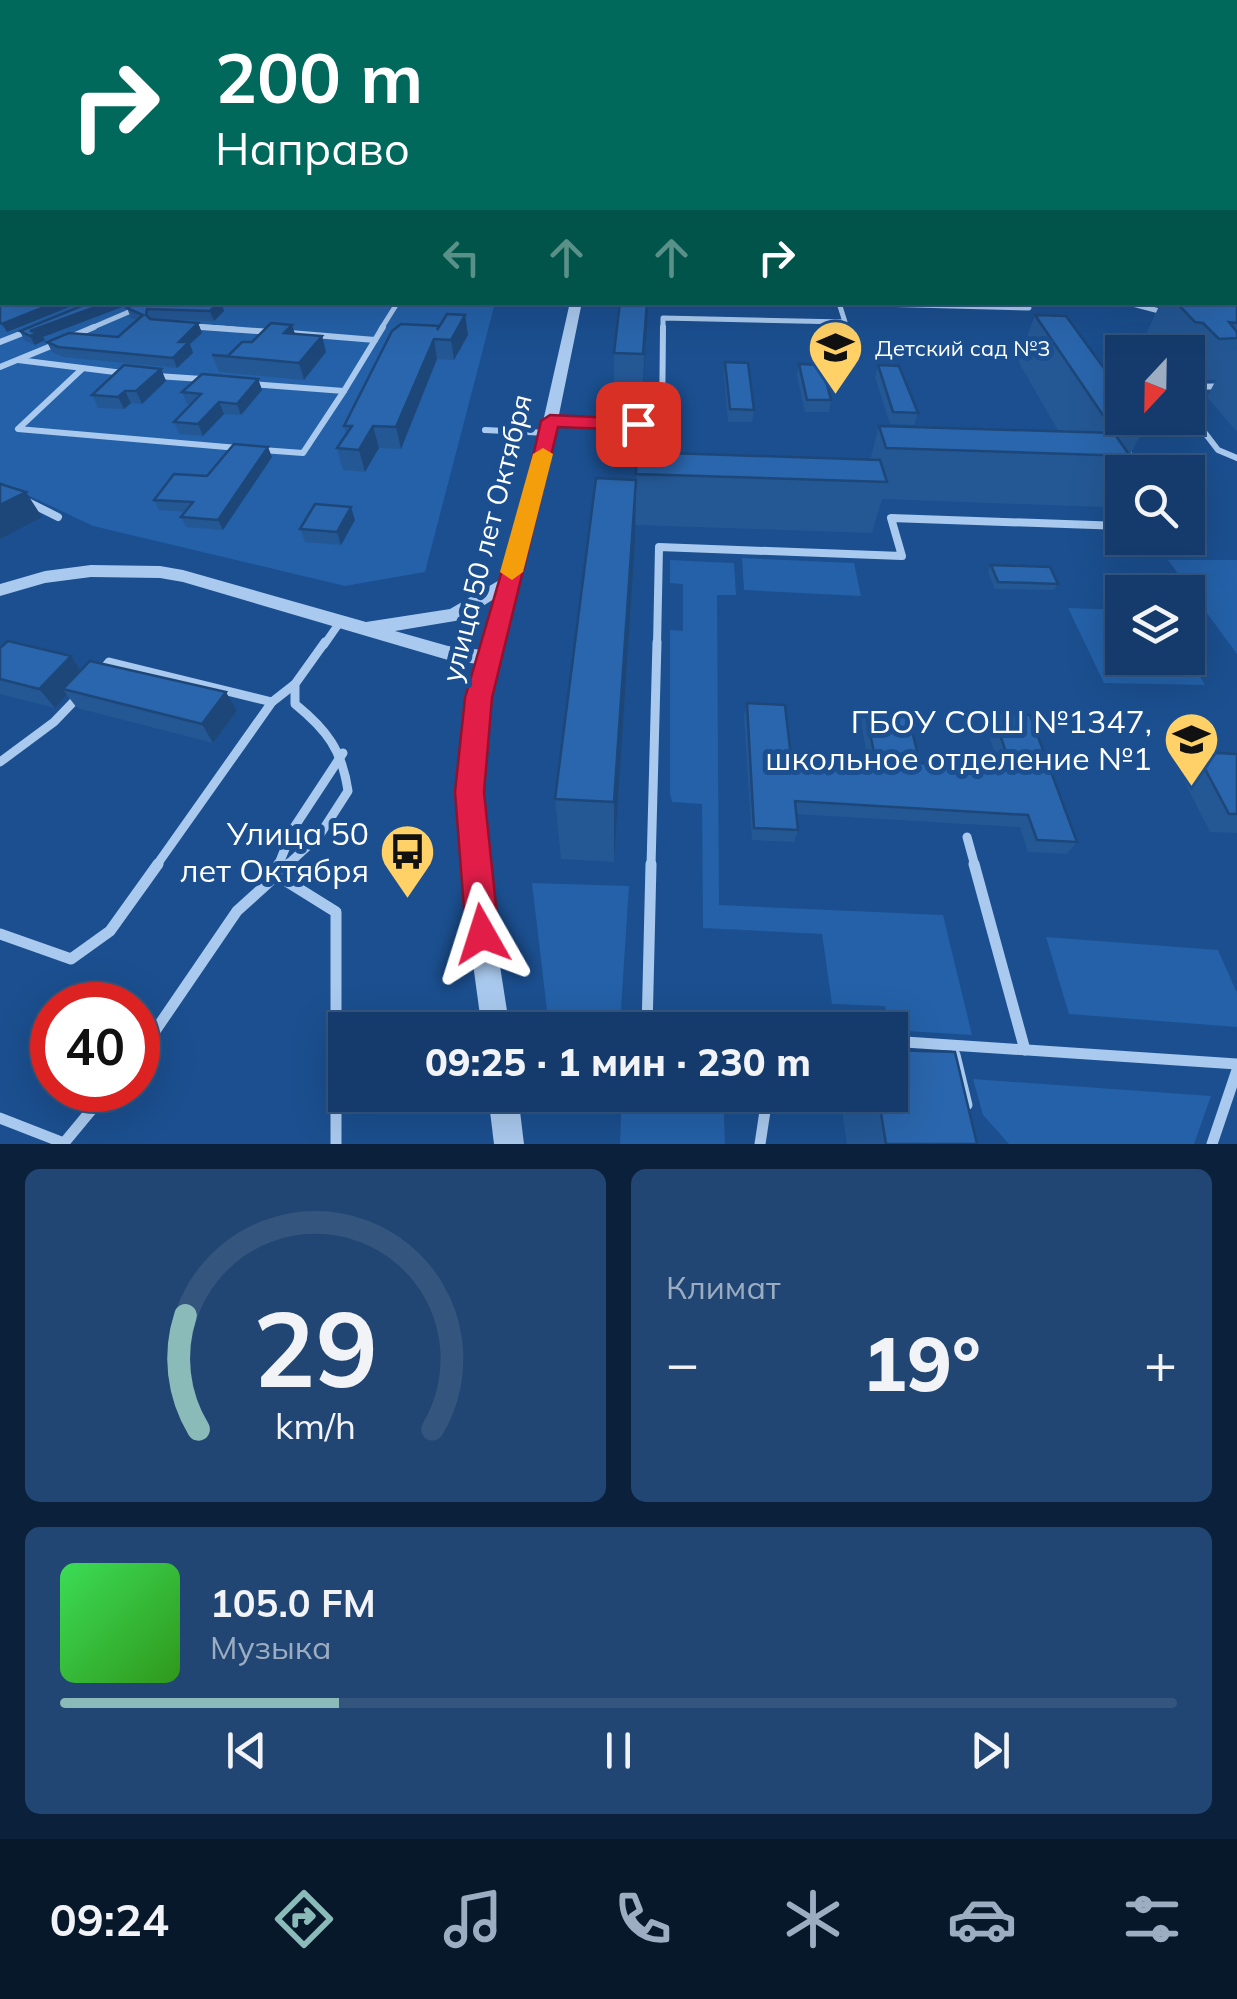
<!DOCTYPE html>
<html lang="ru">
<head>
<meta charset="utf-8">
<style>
  :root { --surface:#143b6b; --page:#214673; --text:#f1f3f6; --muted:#9dadc1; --line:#33557e; --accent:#8bbbb9 }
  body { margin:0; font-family:Mulish,sans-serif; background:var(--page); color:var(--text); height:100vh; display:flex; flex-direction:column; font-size:38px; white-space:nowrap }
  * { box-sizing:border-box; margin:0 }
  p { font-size:32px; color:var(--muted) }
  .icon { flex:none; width:55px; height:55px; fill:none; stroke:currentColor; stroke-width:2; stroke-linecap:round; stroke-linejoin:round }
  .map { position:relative; height:1144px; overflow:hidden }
  .details { display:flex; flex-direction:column; gap:25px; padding:25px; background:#0b203b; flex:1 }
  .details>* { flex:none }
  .hud { position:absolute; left:0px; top:0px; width:1238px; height:305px; box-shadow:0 10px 40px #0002,0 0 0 2px var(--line); background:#00695c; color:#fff; overflow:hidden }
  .needle { width:65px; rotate:202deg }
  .tools { position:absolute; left:1105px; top:335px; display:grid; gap:20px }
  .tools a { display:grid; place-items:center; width:100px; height:100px; border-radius:0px; background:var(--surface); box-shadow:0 10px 40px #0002,0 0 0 2px var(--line); font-size:50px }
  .speed { position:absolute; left:30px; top:982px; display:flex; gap:20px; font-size:50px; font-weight:700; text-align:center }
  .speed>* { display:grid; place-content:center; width:130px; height:130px; border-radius:50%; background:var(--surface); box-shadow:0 10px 40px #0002,0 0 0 2px var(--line); line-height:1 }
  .speed .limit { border:15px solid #d22; background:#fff; color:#111 }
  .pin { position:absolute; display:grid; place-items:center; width:85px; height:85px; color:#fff; margin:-42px; border-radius:20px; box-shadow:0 5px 15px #0006 }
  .me { position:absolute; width:110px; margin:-55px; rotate:354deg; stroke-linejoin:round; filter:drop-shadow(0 0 8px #0008) }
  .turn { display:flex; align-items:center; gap:35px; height:210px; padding:0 50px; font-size:45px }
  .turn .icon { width:130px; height:130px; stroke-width:2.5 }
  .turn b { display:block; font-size:70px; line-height:85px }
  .lanes { display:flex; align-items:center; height:95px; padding:0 50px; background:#0003; justify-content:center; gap:50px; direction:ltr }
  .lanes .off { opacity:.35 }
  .big { font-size:75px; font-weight:800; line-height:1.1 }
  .details .widget { flex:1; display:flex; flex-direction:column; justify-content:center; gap:15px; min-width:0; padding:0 35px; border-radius:15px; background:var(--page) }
  .details .dial { align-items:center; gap:0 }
  .dial svg { height:260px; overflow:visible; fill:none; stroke:var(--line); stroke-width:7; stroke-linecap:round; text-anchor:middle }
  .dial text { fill:var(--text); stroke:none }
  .song { display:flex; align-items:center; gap:30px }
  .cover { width:120px; height:120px; border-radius:15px; background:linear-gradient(135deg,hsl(130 70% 55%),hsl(110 70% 35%)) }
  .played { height:10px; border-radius:5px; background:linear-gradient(90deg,var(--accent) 25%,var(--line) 25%) }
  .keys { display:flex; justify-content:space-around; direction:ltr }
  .heat { display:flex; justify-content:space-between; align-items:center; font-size:55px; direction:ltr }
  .details .tiles { flex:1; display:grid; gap:25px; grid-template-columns:1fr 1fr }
  .widget:last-child { grid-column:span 2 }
  .trip { position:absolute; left:328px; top:1012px; width:580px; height:100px; border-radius:0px; background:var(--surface); box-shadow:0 10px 40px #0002,0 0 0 2px var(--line); font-weight:800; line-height:100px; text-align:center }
  .tab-bar { display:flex; height:160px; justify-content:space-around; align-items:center; background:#08182b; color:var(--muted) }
  .tab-bar .icon { width:70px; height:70px }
  .tab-bar .selected { color:var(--accent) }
  .tab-bar b { font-size:45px; color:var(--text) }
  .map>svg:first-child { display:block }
  .green { fill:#2461a8 }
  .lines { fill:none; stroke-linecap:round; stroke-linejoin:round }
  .service-far4 { stroke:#a9c9ee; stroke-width:5 }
  .service-far3 { stroke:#a9c9ee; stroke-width:6 }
  .service-far2 { stroke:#a9c9ee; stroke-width:8 }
  .service-far1 { stroke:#a9c9ee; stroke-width:9 }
  .service { stroke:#a9c9ee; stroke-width:11 }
  .tertiary { fill:#a9c9ee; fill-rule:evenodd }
  .wall { fill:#245895 }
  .shaded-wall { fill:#1d4779 }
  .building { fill:#2a66ad; stroke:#1d4779; stroke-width:2.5 }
  .route { fill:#e11d48; stroke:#92132f; stroke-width:2.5 }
  .slow { fill:#f59e0b }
  .labels { text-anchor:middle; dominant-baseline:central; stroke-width:10; stroke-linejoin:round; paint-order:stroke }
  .far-poi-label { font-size:22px; fill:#fff; stroke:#1b4f8f; text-anchor:start }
  .street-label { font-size:28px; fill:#fff; stroke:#1b4f8f }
  .near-poi-label { font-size:32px; fill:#fff; stroke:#1b4f8f; text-anchor:end }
</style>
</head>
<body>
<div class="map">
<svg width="1237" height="1144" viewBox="0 0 1237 1144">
  <rect width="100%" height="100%" fill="#1b4f8f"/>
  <g class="green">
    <path d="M0,129l2,173 493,1 -70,269 -80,14 -252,-60 -93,-44z"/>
    <path d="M742,558l112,5 7,33 -117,-6z"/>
    <path d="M670,560l64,3 2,32h-19l2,310 224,10 29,120 -82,-5 -5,-24 -53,-2 -10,-70 -119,-6 -1,-124 -30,-2 -2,-9v-163l13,1v-47l-13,-1z"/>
    <path d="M1168,560h69v94z"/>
    <path d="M1068,608l54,2v48l66,-1 17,28 -101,-2z"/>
    <path d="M532,883l97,3 -9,138 -72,-5z"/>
    <path d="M1046,937l172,13 19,43v34l-168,-13z"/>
    <path d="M973,1079l238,17 -17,48h-185l-26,-29z"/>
    <path d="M622,1095h101l2,49h-105z"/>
  </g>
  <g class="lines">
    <g class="service-far4">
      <path d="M1125,302l38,10"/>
      <path d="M190,326l44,3"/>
      <path d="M89,329l63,-27"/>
      <path d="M381,329l17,-27"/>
      <path d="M663,329v-11l182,4 -6,-19 190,5"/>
    </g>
    <g class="service-far3">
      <path d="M201,327l70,5"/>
      <path d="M290,333l85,7"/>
      <path d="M73,336l21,-9"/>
      <path d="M0,342l28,-11"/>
      <path d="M18,360l105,13"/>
      <path d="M0,367l56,-23"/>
      <path d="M82,369l-64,60 220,19"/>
      <path d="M157,376l45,3"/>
      <path d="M251,384l93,7 39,-64"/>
      <path d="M1188,387l49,-1"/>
      <path d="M1188,411l30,39 19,8"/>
      <path d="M550,421l112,4 1,-98"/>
      <path d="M485,430l62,3"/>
      <path d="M1124,447l16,22"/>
      <path d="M262,450l41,3 41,-62"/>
    </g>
    <g class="service-far2">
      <path d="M1138,466l4,6"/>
      <path d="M26,501l32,16"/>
      <path d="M324,645l16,-23"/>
      <path d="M657,645l2,-98 243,9 -11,-38 231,8"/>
    </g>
    <g class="service-far1">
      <path d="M101,672l8,-10 163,40"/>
      <path d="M0,762l54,-40 24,-25"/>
      <path d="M967,837l8,29"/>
      <path d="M156,866l116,-164 23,-18"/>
      <path d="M278,866l15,-37 50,-76"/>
      <path d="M286,866l33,-30 29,-45c-6,-41 -21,-61 -53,-87v-20l30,-42"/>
      <path d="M651,866l6,-224"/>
    </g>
    <g class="service">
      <path d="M974,864l51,186"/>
      <path d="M277,870l2,-6"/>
      <path d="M275,874l61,38v232"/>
      <path d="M0,934l71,25 39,-28 48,-67"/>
      <path d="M647,1030l4,-166"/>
      <path d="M890,1041l347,23"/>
      <path d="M955,1055l12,50"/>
      <path d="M138,1056l99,-145 52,-47"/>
      <path d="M0,1118l64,25 44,-53"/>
      <path d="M760,1144l5,-33 9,-16"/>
      <path d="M1212,1144l25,-74"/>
    </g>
    <g class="tertiary">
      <path d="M570,302h12l-38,186 -55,210 -8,94 9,110 20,128h-28c-16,-121 -38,-246 -4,-366l-30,-4 -265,-78 -23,-4 -69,-1 -46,6 -45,13v-12l45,-13 46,-6 69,1 23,4 183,52 84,-13 53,-31 25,-90zM497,597l-15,53 -34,-4 -53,-15 66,-11z"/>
      <path d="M488,1095h30l6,49h-30z"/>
    </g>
  </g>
  <g class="wall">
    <rect x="1235" y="129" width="2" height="90"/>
    <path d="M1235,252h2v180l-30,-35 9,-17h-20l-8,-10v-18h-23l-18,-20 14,-30h74z"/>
    <path d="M91,302h44l-92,35 2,3 -10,5 -11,-5 -4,-9z"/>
    <path d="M620,302h28l-6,100 -28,-1v-48z"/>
    <path d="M127,308l97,3 -10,10 -63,-2 47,4 4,10 -12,11 3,9 -16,15 -114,-11 -11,-5 -5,-10 71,-5 19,-17 -6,-2z"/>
    <path d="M465,315l3,20 -14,25 -17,-1 -36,90 -22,-1 -14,24 -22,-2 -6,-22 9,-14 -2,-8 95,-100z"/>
    <path d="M1035,315l111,110 -44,82 -220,-8 -10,34 -237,-8 1,-51 234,-14 9,-34 180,6 -41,-71z"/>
    <path d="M292,325l3,9 27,2 4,16 -22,28 -85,-8 -7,-17 16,1 24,-14z"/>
    <path d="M725,362l29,48 -2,12h-24l-4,-48z"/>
    <path d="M799,364l32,36 -2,12h-24l-8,-36z"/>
    <path d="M878,365l40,48 -4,12 -24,-1 -15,-47z"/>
    <path d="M161,369l5,12 -24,23 -11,-1 -7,6 -26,-1 -6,-13z"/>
    <path d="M258,379l4,11 -21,25 -17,-1 -21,22 -24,-2 -5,-12 17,-18h-4l-5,-12z"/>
    <path d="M272,457l-49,73 -37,-3 -5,-10 5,-5 -27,-2 -5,-10 53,-24z"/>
    <path d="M355,520l-14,25 -36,-3 -5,-13z"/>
    <path d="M635,544l-21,318 -53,-3 -6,-60z"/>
    <path d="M991,565l67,19 -4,6 -59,-1 -7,-17z"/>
    <path d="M0,648l71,8 10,14 156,41 -24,32 -136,-35 -10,-13 -12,13 -55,-14z"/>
    <path d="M747,703l44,54 77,5 -7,-41 4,-12 55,54 79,4 -13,-41 7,-13 84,129 -10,12 -39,-2 -8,-25 -224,-13 2,16 -4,12 -42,-2 -8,-124z"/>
    <path d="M1196,752l41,2v79l-27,-1 -31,-61z"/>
    <path d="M840,1095h50l87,49h-130z"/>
  </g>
  <g class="shaded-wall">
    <path d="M57,302h25l-75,30 -5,-8z"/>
    <path d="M109,302h26l-92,35 2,3 -10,5 -5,-9v-5z"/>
    <path d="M219,302h2l3,9 -10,10 -4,-10z"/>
    <path d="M647,302h1v9l-6,91z"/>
    <path d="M465,315l3,20 -14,25 -3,-20z"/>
    <path d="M198,323l4,10 -12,11 3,9 -16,15 -4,-10 6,-16z"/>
    <path d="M292,325l5,16 -13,-8z"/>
    <path d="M322,336l4,16 -22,28 -5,-17z"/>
    <path d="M434,339l3,20 -36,90 -5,-22z"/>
    <path d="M161,369l5,12 -24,23 -6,-13z"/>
    <path d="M258,379l4,11 -21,25 -4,-11z"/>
    <path d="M125,391l6,12 -7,6 -6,-12z"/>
    <path d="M219,402l5,12 -21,22 -5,-12z"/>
    <path d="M373,426l6,22 -14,24 -6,-22z"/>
    <path d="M268,447l4,10 -49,73 -5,-10z"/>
    <path d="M636,480l-1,64 -21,318v-60z"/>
    <path d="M26,492l16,25 -42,22v-34z"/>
    <path d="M351,507l4,13 -14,25 -4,-13z"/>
    <path d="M71,656l14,20 -22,13 4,6 -12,13 -16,-19z"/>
    <path d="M226,692l11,19 -24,32 -11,-19z"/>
  </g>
  <g class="building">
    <path d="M0,129h2v46l-2,-1z"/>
    <path d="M1235,142l2,2v20h-2z"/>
    <path d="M2,199v69l-2,1v-69z"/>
    <rect x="1235" y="252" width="2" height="18"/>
    <path d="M0,271l2,1v30h55l-55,22 -2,-2z"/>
    <path d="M1235,294h2v29l-8,-1 8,10v6l-18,1 -16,-16 -8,-1 -19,-20h59z"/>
    <path d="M91,302h18l-79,29 10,1 -10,4 -10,-5z"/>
    <path d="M139,302h80l-9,9 -63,-2 -1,6 4,4 48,4 -19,19h10l-16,16 -115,-11 -11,-5 22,-9 49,4 25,-22 -16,-7z"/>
    <path d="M620,302h27l-4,52 -29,-1z"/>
    <path d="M447,314l18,1 -14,25 -17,-1 -38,88 -23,-1 -14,24 -22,-2 15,-22h-8l48,-95 9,-7 38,2 -2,4z"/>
    <path d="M1035,315l31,1 56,77v25h18l6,7 -37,-1z"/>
    <path d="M271,323l21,2 -8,8 38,3 -23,27 -87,-8 16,1 14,-14h10z"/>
    <path d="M725,362l23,1 6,47 -24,-1z"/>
    <path d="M799,364l23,1 9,35h-24z"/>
    <path d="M124,365l37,4 -25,22h-11l-7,6 -26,-2z"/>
    <path d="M878,365l21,1 19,47 -25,-1z"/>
    <path d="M202,374l56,5 -21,25 -18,-2 -21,22 -24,-2 27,-28 -19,-2z"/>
    <path d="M879,426l235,7 16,23 -244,-8z"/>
    <path d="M234,444l34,3 -50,73 -37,-3 12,-15 -39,-2 20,-26 33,2z"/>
    <path d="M637,452l243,8 7,22 -251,-8z"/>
    <path d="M596,478l40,2 -22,322 -59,-3z"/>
    <path d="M0,484l26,8 -26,13z"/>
    <path d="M315,504l36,3 -14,25 -37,-3z"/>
    <path d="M991,565l59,2 8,17 -60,-2z"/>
    <path d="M8,641l63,15 -32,33 -39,-10v-31z"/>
    <path d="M90,661l136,31 -24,32 -139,-35z"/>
    <path d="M747,703l38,2 6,52 85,5 -11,-53 42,2 13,52 91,5 -18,-55 37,2 47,127 -40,-2 -9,-25 -233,-14 3,29 -44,-2z"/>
    <path d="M1196,752l41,2v60h-8z"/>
    <path d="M890,1050l65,2 22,92h-91l-8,-49h12z"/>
  </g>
  <linearGradient id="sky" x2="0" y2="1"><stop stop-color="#0f2b4f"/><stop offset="0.45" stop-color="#39639b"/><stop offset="1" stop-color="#39639b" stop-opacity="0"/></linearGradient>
  <rect width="1237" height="289" fill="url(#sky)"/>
  <path class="route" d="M550,415l88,4 9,5 -9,6 -80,-3 -66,271 -8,94 15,142 -5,12 -12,4 -11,-4 -5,-12 -11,-142 10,-94 61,-210 15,-67z"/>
  <path class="slow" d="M543,448l10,6 -30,118 -11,8 -12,-8 33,-118z"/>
  <defs>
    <symbol id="school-pin" viewBox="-11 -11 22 30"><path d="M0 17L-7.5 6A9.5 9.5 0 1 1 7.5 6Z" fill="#ffd166" stroke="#1b4f8f"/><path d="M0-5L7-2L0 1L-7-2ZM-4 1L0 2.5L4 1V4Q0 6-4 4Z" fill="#111"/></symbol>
    <symbol id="bus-pin" viewBox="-11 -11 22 30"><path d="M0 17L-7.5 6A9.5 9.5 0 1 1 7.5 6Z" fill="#ffd166" stroke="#1b4f8f"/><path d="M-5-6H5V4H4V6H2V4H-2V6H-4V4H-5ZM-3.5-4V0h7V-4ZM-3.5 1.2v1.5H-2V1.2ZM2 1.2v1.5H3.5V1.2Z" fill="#111"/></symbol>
  </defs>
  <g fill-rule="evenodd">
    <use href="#school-pin" x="804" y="316" width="63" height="86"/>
    <use href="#school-pin" x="1160" y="708" width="63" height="86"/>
    <use href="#bus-pin" x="376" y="820" width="63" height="86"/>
  </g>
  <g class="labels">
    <g class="far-poi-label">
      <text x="875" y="348">Детский сад №3</text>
    </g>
    <g class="street-label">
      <text transform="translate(486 538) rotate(-76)">улица 50 лет Октября</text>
    </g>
    <g class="near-poi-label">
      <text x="1152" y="721">ГБОУ СОШ №1347,<tspan x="1152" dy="37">школьное отделение №1</tspan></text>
      <text x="369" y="833">Улица 50<tspan x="369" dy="37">лет Октября</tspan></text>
    </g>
  </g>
</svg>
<div class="tools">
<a><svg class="needle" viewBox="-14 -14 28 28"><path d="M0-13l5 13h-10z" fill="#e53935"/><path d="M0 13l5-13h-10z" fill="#9dadc1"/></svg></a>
<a><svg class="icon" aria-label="search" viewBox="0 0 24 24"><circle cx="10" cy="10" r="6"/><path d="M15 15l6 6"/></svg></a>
<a><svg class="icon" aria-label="layers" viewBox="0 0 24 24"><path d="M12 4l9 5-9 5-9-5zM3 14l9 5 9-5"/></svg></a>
</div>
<div class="speed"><div class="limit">40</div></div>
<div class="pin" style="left:638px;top:424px;background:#d93025"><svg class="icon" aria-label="arrive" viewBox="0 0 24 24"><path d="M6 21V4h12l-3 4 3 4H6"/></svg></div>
<svg class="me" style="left:482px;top:934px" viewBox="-20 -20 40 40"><path d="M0-17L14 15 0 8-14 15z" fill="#e11d48" stroke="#fff" stroke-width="4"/></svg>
<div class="trip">09:25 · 1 мин · 230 m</div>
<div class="hud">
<div class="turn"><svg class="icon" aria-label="right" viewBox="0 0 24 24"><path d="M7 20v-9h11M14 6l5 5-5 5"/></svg><div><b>200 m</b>Направо</div></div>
<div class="lanes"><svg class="icon off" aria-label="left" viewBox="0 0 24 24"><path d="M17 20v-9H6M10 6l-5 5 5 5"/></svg><svg class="icon off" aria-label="ahead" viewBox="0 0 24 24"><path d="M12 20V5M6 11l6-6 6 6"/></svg><svg class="icon off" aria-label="ahead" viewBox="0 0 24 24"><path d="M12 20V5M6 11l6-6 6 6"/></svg><svg class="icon" aria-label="right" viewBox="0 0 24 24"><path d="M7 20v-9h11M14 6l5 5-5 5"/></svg></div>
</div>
</div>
<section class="details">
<div class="tiles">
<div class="widget dial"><svg viewBox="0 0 100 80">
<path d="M14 69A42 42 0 1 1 86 69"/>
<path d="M14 69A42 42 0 0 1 10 34" stroke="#8bbbb9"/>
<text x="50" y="56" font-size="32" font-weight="700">29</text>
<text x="50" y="72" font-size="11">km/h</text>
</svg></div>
<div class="widget"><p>Климат</p>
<div class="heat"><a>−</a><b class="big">19°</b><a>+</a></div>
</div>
<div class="widget">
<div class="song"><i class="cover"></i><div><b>105.0 FM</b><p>Музыка</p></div></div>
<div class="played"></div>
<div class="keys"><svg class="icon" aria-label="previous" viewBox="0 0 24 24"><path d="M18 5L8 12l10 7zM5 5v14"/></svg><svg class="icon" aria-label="pause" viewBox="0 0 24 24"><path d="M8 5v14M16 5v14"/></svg><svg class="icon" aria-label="next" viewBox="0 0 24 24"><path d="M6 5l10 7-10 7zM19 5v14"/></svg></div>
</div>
</div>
</section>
<nav class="tab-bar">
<b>09:24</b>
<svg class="icon selected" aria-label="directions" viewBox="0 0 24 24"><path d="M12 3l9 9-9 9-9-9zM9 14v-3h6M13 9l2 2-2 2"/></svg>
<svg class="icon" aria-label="music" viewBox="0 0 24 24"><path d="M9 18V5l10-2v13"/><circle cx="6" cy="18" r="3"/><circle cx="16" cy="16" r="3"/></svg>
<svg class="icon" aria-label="phone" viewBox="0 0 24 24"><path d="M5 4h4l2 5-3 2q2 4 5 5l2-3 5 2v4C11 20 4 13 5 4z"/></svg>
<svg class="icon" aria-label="climate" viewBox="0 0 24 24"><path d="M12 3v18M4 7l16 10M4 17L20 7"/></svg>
<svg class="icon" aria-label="car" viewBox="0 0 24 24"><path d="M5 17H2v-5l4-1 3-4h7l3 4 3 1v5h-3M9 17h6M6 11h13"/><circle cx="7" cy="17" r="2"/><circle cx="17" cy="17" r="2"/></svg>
<svg class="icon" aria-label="filters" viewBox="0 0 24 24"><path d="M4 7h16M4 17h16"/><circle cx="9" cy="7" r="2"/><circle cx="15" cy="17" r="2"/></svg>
</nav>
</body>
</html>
